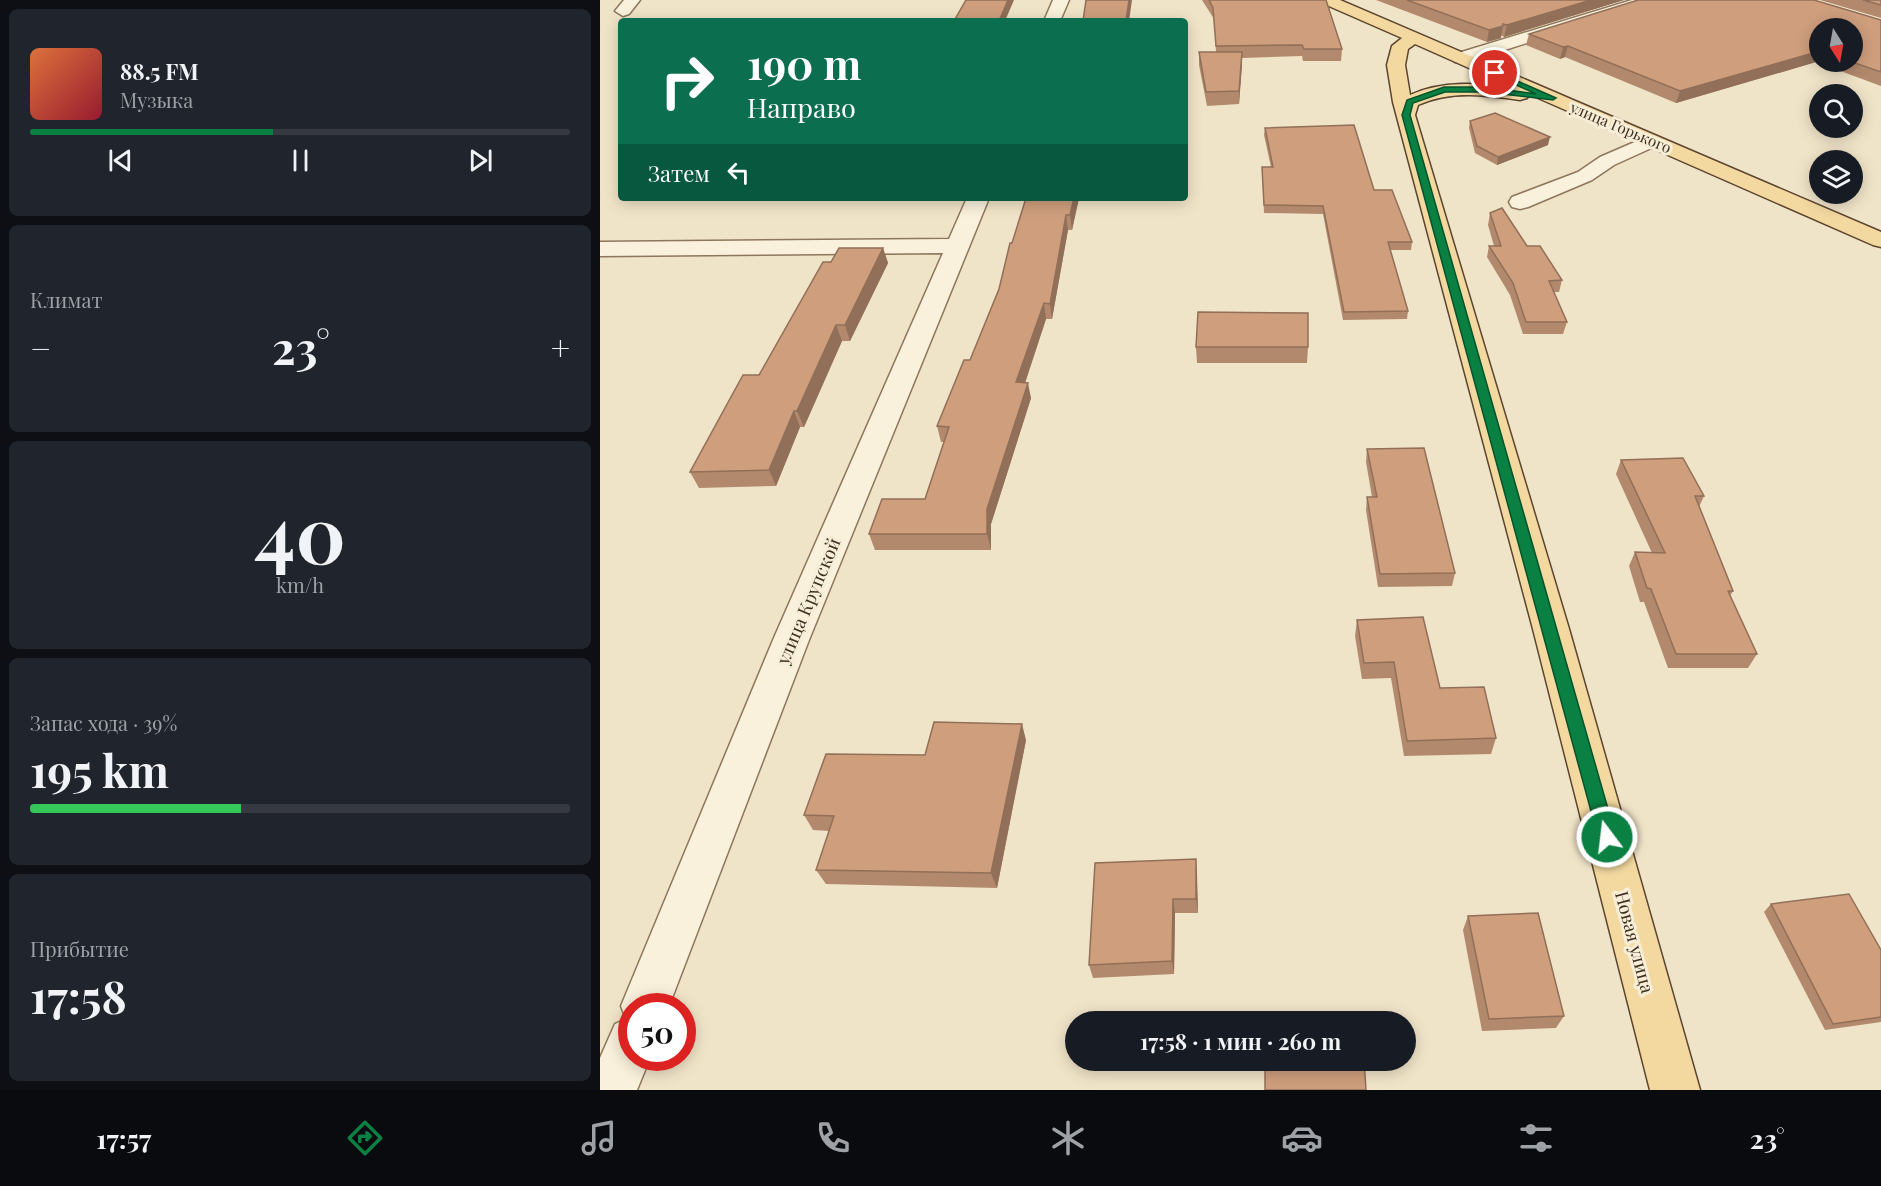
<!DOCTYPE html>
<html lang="ru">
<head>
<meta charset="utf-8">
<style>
  :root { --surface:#171b24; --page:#20242c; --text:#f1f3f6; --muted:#9ea1a6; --line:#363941; --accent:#0b8043 }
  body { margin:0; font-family:"Playfair Display",serif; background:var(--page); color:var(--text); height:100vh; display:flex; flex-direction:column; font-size:22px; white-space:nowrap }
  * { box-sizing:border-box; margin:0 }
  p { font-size:20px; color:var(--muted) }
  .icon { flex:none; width:33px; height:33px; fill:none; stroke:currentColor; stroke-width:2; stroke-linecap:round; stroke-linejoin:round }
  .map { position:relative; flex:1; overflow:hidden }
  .details { display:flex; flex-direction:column; gap:9px; padding:9px; background:#0d0f14; width:600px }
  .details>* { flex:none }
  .guide { position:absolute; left:18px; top:18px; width:570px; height:183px; border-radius:6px; box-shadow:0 3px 15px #0003; background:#0b6e4f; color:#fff; overflow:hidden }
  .needle { width:39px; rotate:169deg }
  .controls { position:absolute; left:1209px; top:18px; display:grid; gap:12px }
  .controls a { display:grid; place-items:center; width:54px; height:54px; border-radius:50%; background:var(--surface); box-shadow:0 3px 15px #0003; font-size:30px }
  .speed { position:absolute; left:18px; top:993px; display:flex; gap:12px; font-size:30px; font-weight:700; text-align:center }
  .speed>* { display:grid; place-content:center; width:78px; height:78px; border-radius:50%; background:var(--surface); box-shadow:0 3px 15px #0003; line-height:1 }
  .speed .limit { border:9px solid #d22; background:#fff; color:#111 }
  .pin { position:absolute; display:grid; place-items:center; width:51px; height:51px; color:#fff; margin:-26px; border:3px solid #fff; border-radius:50%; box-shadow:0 2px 6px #0007 }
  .me { position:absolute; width:66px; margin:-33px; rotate:345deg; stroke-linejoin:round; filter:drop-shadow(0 0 4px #0008) }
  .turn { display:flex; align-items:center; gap:21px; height:126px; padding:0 30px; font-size:27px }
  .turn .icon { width:78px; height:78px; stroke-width:2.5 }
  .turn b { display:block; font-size:42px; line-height:51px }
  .then { display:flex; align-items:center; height:57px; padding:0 30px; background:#0003; gap:12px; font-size:22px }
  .big { font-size:45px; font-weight:700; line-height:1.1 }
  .details .tile { flex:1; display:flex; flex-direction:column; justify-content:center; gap:9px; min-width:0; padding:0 21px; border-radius:9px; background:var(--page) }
  .details .dial { align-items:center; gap:0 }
  .dial b { font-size:78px; line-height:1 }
  .song { display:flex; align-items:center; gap:18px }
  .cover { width:72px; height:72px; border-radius:9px; background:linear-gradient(135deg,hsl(20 70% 55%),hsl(350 70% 35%)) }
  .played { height:6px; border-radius:3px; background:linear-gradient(90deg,var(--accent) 45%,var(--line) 45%) }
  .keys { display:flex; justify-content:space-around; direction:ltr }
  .heat { display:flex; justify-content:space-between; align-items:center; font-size:33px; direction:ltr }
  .charge { height:9px; border-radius:4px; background:linear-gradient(90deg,#34c759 39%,var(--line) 0) }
  .trip { position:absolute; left:465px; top:1011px; width:351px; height:60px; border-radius:30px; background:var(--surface); box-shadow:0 3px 15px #0003; font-weight:700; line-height:60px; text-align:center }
  .menu { display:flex; height:96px; justify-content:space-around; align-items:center; background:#090b0e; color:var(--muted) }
  .menu .icon { width:42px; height:42px }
  .menu .active { color:var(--accent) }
  .menu b { font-size:27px; color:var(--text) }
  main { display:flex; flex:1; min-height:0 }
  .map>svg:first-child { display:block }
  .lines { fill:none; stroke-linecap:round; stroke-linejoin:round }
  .minor-casing { stroke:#8d765c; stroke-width:3 }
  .major-casing { stroke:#5b4430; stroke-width:3 }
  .minor { fill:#faf1dc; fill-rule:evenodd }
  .major { fill:#f3d9a0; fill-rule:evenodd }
  .wall { fill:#b2896c; fill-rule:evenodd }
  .shaded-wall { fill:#916f58 }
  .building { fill:#cf9f7d; stroke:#916f58; stroke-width:1.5 }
  .route { fill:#0b8043; stroke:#07532c; stroke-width:1.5 }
  .labels { text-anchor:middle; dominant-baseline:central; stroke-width:6; stroke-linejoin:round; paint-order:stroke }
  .far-street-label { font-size:15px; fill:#3d2e20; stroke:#f7eed8 }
  .street-label { font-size:18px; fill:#3d2e20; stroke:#f7eed8 }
</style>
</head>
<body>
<main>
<section class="details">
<div class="tile">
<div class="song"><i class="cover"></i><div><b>88.5 FM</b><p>Музыка</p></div></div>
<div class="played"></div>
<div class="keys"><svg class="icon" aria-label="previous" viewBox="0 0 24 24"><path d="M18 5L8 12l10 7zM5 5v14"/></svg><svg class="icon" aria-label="pause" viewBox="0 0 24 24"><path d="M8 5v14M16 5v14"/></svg><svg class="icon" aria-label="next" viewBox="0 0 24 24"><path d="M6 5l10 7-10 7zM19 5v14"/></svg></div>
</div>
<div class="tile"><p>Климат</p>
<div class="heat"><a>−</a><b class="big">23°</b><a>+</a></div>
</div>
<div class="tile dial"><b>40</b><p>km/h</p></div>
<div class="tile"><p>Запас хода · 39%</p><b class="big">195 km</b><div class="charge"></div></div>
<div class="tile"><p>Прибытие</p><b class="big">17:58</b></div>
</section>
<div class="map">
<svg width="1281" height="1090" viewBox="0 0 1281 1090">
  <rect width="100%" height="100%" fill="#f0e4c8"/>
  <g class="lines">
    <defs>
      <g id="minor">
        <path d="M24,0h16l-11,14 -6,2 -8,-5z"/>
        <path d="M453,0h16l-9,21h-16z"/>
        <path d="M1032,0h24l-3,3 -186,59h-12l-3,-4 3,-4z"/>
        <path d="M1051,135l7,2 3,4 -3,4 -44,20 -22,15 -64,27 -8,2 -8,-2 -3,-5 3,-5 66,-25 22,-15z"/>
        <path d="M367,198h22l-180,442 -140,366h-37v52h18l-13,32h-37v-32l15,-34 11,-5 -5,-13 152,-366 170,-387 -343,3v-14l349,-3z"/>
      </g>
      <path id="major" d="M719,0h21l541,232v15l-8,-2 -344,-151 -2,4 -7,2c-34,-5 -69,-10 -102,5l-3,10 154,514 131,461h-50l-117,-461 -140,-527 -6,-37 5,-19 10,-8 -80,-35zM815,44l99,44c-35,-5 -71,-8 -104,7l-5,-30 3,-16z"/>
    </defs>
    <use href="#minor" class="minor-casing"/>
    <use href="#major" class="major-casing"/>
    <use href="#minor" class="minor"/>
    <use href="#major" class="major"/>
  </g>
  <g class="wall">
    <path d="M602,0h124l16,49 -1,12h-38l-1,-5 -60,2 -3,46 -32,2 -8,-41v-13h17l-2,-33z"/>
    <path d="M776,0h248l-120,37 -3,-2v3l-14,4z"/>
    <path d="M1220,0h61v18z"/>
    <path d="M1281,20v66l-65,-24 -140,41 -111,-46 -5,2 -34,-14 3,-11zM1220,28l32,34h-32z"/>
    <path d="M870,121l78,24 -51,20 -22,-12 -6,-25z"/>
    <path d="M665,128l109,62 38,52 -1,8h-21l18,61 -1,8 -64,1 -20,-106 -59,-1 -2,-46h9l-7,-32z"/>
    <path d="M479,198l-7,32h-4l-16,89h-6l-21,64 6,15 -40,126v26h-116l-6,-16 56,-35 19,-57h-3l-4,-16 33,-66 29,-71 13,-46z"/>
    <path d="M890,213l37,33 35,34 -3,12h-5l13,30 -4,12h-40l-13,-39 -23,-38 2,-11h5l-6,-21z"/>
    <path d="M283,248l5,15 -38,78h-8l-38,86h-4l-24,59 -77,2 -9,-16 69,-97 72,-113z"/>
    <path d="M596,347h112l-1,16h-110z"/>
    <path d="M767,449l88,124 -3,13 -74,1 -12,-77 1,-13h5l-6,-35z"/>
    <path d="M1021,460l83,36 -5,11 34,84 -3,5 27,58 -9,14h-80l-24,-66h-4l-11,-36 6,-14 17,1 -36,-79z"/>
    <path d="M757,620l83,68 56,50 -5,16 -87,2 -13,-78 -29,1 -7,-43z"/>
    <path d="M426,740l-29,148 -171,-4 -10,-14 13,-39 -16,-1 -9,-15 121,-60z"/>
    <path d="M596,859l2,54h-23l-1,61 -81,4 -4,-13z"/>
    <path d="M1171,904l110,46v72l-56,8 -61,-118z"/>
    <path d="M868,916l96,100 -8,12 -74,3 -19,-101z"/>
  </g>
  <g class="shaded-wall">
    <path d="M408,0h6l-9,21h-6z"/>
    <path d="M529,0h3l-3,21h-3z"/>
    <path d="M991,0h33l-120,37 3,-12z"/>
    <path d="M903,26l-2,12 -14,4 2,-12z"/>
    <path d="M968,46l-3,11 -5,2 3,-12z"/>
    <path d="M1220,51v2l-4,9 -140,41 4,-12z"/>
    <path d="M642,52v14l-3,38v-13z"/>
    <path d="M950,137l-2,8 -51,20 1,-8z"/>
    <path d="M474,198h5l-7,32 -2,-15z"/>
    <path d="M466,215l2,15 -16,89 -2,-15z"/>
    <path d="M283,248l5,15 -38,78 -5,-16z"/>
    <path d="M444,303l2,16 -26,79 -4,-16z"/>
    <path d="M236,325l6,16 -38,86 -7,-16z"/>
    <path d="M428,383l3,15 -40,126v26l-4,-16v-25z"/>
    <path d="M194,411l6,16 -24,59 -7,-16z"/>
    <path d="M422,724l4,16 -29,148 -6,-15z"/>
    <path d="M596,859l1,14 1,40 -2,-14z"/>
    <path d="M573,899l2,14 -1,61 -2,-13z"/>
  </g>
  <g class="building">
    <path d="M366,0h42l-9,21h-45z"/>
    <path d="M486,0h43l-3,21h-43z"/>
    <path d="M609,0h117l16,49h-38l-2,-4 -86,1 -3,-38z"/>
    <path d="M807,0h184l-84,25 -4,-1v2l-14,4z"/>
    <path d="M1038,0h176l67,20v52l-29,-10v-34h-32v23l-140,40 -112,-45 -5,1 -34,-13z"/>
    <path d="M1263,0h18v5z"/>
    <path d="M599,52h43l-3,39 -33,1z"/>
    <path d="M895,113l55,24 -52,20 -21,-11 -7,-25z"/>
    <path d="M754,125l20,65h18l20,52h-24l20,69 -64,1 -21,-106 -59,-1 -2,-38h11l-8,-39z"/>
    <path d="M426,198h48l-4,17h-4l-16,89 -6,-1 -28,79 12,1 -41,126v25h-118l13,-35h43l24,-72 -12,-1 27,-66h6l29,-71 11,-46h2z"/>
    <path d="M902,208l25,38h13l22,34 -13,1 18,41h-41l-13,-39 -24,-37h12l-11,-33z"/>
    <path d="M239,248h44l-38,77h-9l-39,86h-3l-25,59 -79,2 53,-97h16l64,-113h8z"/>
    <path d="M598,312l110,1v34h-112z"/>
    <path d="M824,448l31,125 -75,1 -13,-77h10l-10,-48z"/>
    <path d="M1083,458l21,38h-9l38,95h-5l29,63h-81l-25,-65 -4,-1 -12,-36 30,1 -44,-93z"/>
    <path d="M823,617l17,71 44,-1 12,51 -89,3 -13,-79 -30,1 -7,-43z"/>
    <path d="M334,722l88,2 -31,149 -175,-3 18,-54 -30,-1 22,-61 99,1z"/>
    <path d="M596,859v40h-23l-1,62 -83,4 6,-102z"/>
    <path d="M1249,894l32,56v67l-48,7 -62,-120z"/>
    <path d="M938,913l26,103 -75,3 -21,-103z"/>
    <path d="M665,1060h99l2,30h-101z"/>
  </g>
  <path class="route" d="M895,71l61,27 -3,2 -68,-8h-40l-32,11 -3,12 206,722 -3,5 -6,3 -6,-3 -3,-5 -196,-722 5,-15 37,-13h41l51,7 -44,-20z"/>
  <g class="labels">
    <g class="far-street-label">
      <text transform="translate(1021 127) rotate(23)">улица Горького</text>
    </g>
    <g class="street-label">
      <text transform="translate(208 601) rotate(-67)">улица Крупской</text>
      <text transform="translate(1035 942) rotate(75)">Новая улица</text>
    </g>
  </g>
</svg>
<div class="controls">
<a><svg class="needle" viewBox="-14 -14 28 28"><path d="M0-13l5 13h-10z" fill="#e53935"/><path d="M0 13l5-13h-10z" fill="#9ea1a6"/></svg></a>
<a><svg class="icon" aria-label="search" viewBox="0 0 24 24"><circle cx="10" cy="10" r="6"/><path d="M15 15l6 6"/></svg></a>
<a><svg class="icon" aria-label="layers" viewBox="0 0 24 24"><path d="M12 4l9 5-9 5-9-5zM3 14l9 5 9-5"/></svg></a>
</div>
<div class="speed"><div class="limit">50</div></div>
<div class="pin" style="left:895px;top:73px;background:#d93025"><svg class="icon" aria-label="arrive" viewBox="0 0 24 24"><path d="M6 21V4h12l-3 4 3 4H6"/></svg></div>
<svg class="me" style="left:1007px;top:837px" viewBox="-20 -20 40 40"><circle r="17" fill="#0b8043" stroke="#fff" stroke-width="3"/><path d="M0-11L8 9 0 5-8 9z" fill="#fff"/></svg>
<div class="trip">17:58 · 1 мин · 260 m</div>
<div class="guide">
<div class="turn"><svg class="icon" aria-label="right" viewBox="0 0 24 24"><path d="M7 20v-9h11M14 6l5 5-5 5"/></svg><div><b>190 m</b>Направо</div></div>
<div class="then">Затем<svg class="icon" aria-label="left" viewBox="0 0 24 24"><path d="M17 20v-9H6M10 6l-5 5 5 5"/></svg></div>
</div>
</div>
</main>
<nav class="menu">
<b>17:57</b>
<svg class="icon active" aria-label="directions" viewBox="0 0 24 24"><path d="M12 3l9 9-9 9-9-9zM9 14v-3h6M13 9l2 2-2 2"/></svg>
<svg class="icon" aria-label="music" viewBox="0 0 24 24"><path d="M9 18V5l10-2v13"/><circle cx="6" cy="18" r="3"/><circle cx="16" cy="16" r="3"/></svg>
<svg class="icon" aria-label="phone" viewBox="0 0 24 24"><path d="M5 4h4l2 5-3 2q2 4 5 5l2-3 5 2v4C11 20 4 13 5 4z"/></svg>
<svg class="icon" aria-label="climate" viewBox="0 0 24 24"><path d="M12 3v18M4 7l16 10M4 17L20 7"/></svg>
<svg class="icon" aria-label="car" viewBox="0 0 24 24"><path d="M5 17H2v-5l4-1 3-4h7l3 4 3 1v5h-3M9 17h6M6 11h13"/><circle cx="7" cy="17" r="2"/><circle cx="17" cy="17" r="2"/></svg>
<svg class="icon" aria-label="filters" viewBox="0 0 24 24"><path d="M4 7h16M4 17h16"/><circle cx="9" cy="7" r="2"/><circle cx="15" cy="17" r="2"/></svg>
<b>23°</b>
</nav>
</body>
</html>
